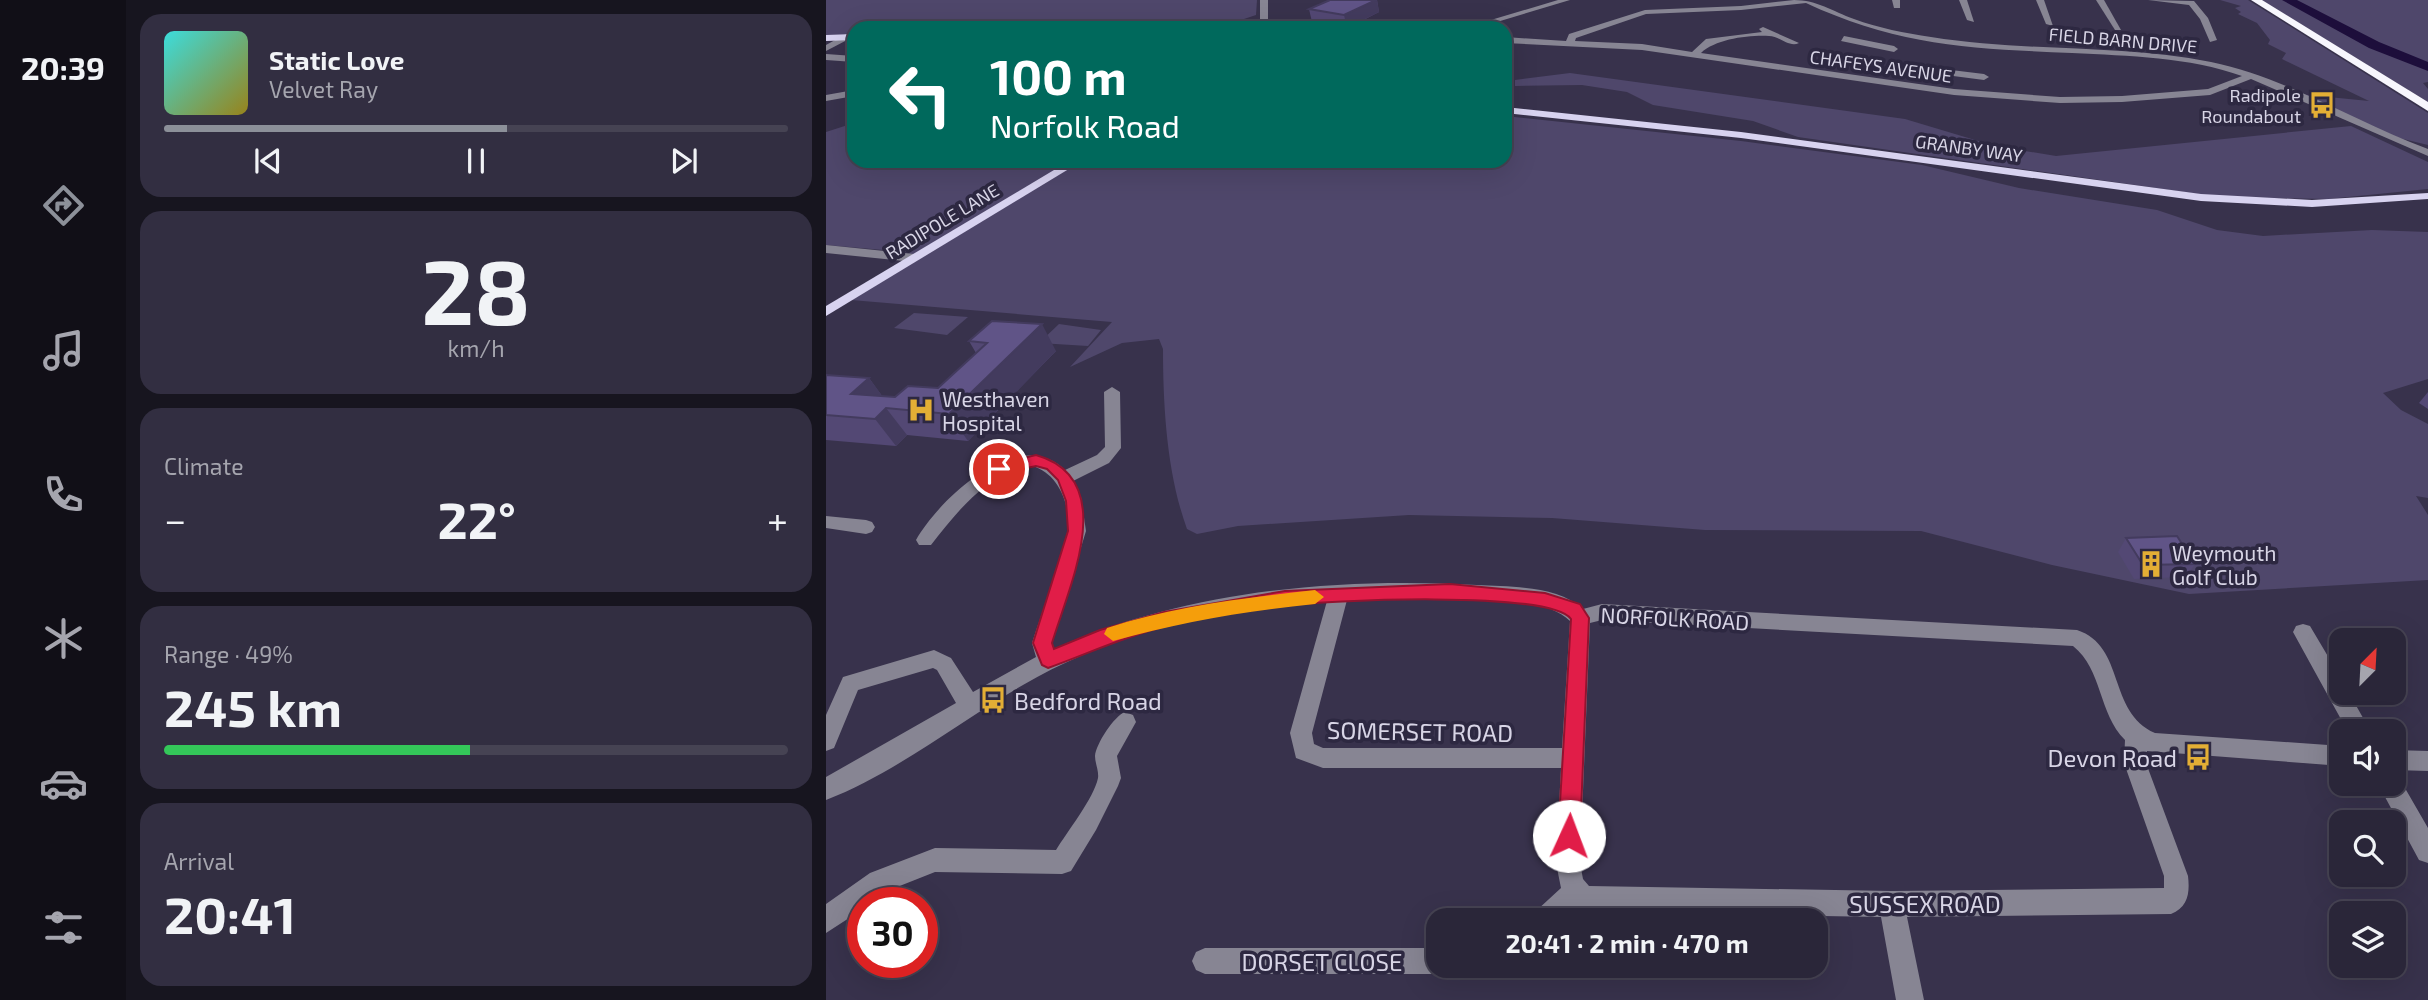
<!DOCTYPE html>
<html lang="en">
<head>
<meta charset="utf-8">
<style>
  :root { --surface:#2a2639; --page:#322e41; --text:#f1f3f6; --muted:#a5a5ae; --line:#464353; --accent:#8c9099 }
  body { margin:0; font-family:"Exo 2",sans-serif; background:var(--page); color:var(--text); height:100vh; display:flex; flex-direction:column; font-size:26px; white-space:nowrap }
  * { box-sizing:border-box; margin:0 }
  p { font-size:23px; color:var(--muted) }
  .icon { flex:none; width:38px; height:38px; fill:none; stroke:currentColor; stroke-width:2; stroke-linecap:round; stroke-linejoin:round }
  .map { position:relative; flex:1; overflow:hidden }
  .sheet { display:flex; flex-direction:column; gap:14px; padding:14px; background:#17151f; width:700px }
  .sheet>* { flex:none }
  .top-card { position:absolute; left:21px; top:21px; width:665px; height:147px; border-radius:21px; box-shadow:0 7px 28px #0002,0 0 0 2px var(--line); background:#00695c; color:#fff; overflow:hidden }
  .needle { width:46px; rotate:24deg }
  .fabs { position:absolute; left:1503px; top:628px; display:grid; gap:14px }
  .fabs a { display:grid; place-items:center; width:77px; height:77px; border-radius:14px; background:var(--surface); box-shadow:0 7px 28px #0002,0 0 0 2px var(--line); font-size:35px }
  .speed { position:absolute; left:21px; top:887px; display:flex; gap:14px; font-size:35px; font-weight:700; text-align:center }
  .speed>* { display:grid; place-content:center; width:91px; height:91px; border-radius:50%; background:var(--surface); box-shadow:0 7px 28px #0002,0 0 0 2px var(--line); line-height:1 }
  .speed .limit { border:10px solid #d22; background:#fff; color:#111 }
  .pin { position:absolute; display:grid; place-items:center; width:60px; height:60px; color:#fff; margin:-30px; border:4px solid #fff; border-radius:50%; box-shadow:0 2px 7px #0007 }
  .me { position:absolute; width:77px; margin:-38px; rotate:2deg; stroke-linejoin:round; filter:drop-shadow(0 0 5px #0008) }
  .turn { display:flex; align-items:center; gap:24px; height:147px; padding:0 28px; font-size:32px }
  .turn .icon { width:91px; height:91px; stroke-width:2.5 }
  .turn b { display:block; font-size:49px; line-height:60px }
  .big { font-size:52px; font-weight:700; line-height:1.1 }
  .sheet .tile { flex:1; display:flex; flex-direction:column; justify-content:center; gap:10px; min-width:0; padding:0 24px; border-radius:21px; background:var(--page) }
  .sheet .dial { align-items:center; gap:0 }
  .dial b { font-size:91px; line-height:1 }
  .song { display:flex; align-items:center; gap:21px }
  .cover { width:84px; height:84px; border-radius:10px; background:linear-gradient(135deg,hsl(180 70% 55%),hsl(50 70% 35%)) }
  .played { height:7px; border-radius:4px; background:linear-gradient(90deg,var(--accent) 55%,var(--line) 55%) }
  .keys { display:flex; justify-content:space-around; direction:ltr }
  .heat { display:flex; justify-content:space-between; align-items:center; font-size:38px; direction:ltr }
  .charge { height:10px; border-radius:5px; background:linear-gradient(90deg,#34c759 49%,var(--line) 0) }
  .trip { position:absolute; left:600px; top:908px; width:402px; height:70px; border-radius:21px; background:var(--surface); box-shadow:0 7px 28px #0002,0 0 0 2px var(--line); font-weight:700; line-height:70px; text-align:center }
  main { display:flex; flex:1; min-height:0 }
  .tabs { display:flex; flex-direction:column; width:126px; justify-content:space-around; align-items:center; background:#110f17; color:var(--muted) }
  .tabs .icon { width:49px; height:49px }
  .tabs .on { color:var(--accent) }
  .tabs b { font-size:32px; color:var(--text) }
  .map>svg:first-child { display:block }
  .green { fill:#4f476b }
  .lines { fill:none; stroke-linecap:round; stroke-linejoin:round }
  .river { fill:#1d0e3b; fill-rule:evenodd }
  .minor { fill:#878593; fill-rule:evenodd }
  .major { fill:#d8d3f0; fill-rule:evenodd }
  .highway { fill:#f7f6fd; fill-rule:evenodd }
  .wall { fill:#534874 }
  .shaded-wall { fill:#433b5e }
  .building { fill:#605487; stroke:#433b5e; stroke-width:2 }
  .route { fill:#e11d48; stroke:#92132f; stroke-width:2 }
  .slow { fill:#f59e0b }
  .labels { text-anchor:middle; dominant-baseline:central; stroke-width:7; stroke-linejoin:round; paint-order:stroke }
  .far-street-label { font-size:18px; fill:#d8d5e6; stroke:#2d2841 }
  .far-poi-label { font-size:18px; fill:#d8d5e6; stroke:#2d2841; text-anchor:end }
  .poi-label { font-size:21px; fill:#d8d5e6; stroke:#2d2841; text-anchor:start }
  .street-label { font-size:21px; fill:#d8d5e6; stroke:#2d2841 }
  .near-poi-label { font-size:24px; fill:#d8d5e6; stroke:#2d2841; text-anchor:start }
  .near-street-label { font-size:24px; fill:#d8d5e6; stroke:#2d2841 }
</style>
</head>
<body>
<main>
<nav class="tabs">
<b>20:39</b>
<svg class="icon on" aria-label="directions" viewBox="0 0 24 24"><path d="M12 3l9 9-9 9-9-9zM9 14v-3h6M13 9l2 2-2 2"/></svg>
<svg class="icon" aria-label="music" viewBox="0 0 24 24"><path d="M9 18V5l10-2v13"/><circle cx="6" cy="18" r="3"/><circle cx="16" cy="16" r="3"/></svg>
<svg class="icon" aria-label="phone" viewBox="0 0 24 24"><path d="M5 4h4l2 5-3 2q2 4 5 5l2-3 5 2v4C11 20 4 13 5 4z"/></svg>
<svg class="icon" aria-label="climate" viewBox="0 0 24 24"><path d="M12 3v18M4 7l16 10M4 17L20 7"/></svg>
<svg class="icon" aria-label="car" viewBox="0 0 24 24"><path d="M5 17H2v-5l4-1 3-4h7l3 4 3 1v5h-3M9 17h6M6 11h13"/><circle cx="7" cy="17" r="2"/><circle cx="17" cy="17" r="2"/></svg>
<svg class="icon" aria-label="filters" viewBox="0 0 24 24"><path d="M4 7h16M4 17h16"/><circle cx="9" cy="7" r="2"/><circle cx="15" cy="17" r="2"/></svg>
</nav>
<section class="sheet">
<div class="tile">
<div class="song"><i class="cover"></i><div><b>Static Love</b><p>Velvet Ray</p></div></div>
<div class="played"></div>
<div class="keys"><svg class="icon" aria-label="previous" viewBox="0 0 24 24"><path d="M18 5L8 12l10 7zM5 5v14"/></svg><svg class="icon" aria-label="pause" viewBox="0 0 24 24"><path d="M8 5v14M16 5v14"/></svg><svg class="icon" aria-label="next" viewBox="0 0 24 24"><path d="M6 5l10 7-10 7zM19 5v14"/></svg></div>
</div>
<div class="tile dial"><b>28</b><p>km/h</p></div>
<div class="tile"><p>Climate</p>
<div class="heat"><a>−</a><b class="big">22°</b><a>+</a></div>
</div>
<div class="tile"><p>Range · 49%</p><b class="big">245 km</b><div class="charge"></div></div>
<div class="tile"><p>Arrival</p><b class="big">20:41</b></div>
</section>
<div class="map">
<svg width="1602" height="1000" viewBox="0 0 1602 1000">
  <rect width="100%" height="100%" fill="#38324c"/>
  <g class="green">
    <path d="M0,0h431l-1,15 -39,13h-363v7l-28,1z"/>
    <path d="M1394,0h28l180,113v32l-29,-7 -101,-44 71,7 -87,-42 4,-6 -18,-9 2,-4 -13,-17 -19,-9 3,-2 -6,-4 6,-2z"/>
    <path d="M1435,0h167v82l-5,1 5,6v13z"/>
    <path d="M744,73l335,46 90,27 61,10 295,-30 77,36v27l-100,10 -109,-2 -421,-60 -45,-16 -100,-16 -26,-13 -45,-7 -67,1v-6z"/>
    <path d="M679,116l236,25 181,24 97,23 138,22 60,20 46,6 109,-6 56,2v147l-45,14 18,17 27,14v74l-12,-2 12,19v65l-239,14 -137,-29 -131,-34 -216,-1 -153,-12 -143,-3 -171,11 -41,8 -10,-5c-20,-55 -24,-121 -24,-180l-4,-10 -37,4 -52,24 42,-45 -261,-22 68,-41 -13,-7 -80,-7v-113l28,-9v38h651z"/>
    <path d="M88,313l54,4 -21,18 -53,-7z"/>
    <path d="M233,324l42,6 -13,16 -49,-3z"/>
  </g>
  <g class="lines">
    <path class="river" d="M1456,0h15l82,42 49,20v9l-59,-23z"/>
    <g class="minor">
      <path d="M434,0h8v19l6,9h-8l-6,-9z"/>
      <path d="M732,0h12l-93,28h-13z"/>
      <path d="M968,0c23,0 38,11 60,19 24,9 51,14 77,18 93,15 188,7 280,25 77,16 145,60 217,87v7l-177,-77 -41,16 -88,7 -62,1 -106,-8 -312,-45 -137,-7v-6l61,4 3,-7 76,-24 96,-4zM980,3c92,43 168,46 266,50 57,3 117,4 170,23l-34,13 -86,7 -62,1 -106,-8 -253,-36c15,-14 47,-18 68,-17 11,0 20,12 30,7l-36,-16 -4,2 3,3 -56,7 -14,13 -50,-8 -67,-3 1,-3 70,-24 95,-4z"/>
      <path d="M1066,0h8v8h-6z"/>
      <path d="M1133,0h8l7,22 -7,-2z"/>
      <path d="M1210,0h8l9,26 -7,-2z"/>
      <path d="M1270,0h8l17,30h-6z"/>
      <path d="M1322,0l46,1 14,17 9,22 -7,2 -10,-23 -11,-14z"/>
      <path d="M20,34l3,5 -23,12v-6z"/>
      <path d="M1018,36l50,10 4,3 -4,3 -53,-11z"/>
      <path d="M0,54l28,2v6l-28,-2z"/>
      <path d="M1084,65l74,9 5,3 -5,3 -77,-10z"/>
      <path d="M28,90v6l-28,5v-6z"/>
      <path d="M0,245l88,9 6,4 -6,4 -88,-9z"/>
      <path d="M286,387l8,5 1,56 -12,15 -36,18 8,16 5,34 -34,112 2,6c131,-58 281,-72 423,-64 33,2 80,0 106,24l19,-5 475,26c49,16 30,82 78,103l187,13v20l-195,-15 -1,12 42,113c2,17 0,31 -17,38l-264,3 17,83h-28l-15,-83 -289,-5 -14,-5 -15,13h-31l4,-9 25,-23 -5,-25 5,-95h-238l-27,-10 -6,-25 37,-132c-105,7 -212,30 -304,84 -65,37 -127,88 -197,115v-23l130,-74 -19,-33 -4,-2 -75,22 -24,58 -8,3v-36l17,-38 91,-27 17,8 22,34 63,-35 -4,-14c11,-36 28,-73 35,-110 5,-26 -8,-60 -35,-67 -44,5 -75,46 -101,79h-12l-3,-5c23,-41 103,-116 149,-70l32,-15 8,-8 -1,-55zM593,598c39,1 122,-5 151,23l-8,127h-239l-9,-4 -2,-11 35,-133zM776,620l471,26c30,24 25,67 52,94l-1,23 40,113v12l-272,3 -303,-5 -6,-7 -3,-16 10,-240z"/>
      <path d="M0,516l40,4 6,2 3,5 -3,5 -6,2 -40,-6z"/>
      <path d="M1477,624l7,2 32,54v13h7l22,39h-23l-55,-100 3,-6z"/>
      <path d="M299,712l8,3 3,7 -19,34 4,22 -3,8 -22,44 -25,41 -9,3 -127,-2 -48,19 -16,12h-8v6l-37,24v-29l44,-31 65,-25 121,2c11,-18 38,-52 42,-72 1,-7 -3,-15 -3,-22 1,-12 19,-40 30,-44z"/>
      <path d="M1568,750l34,1v20l-34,-1z"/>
      <path d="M1568,775l4,1 30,52v35l-9,-3 -41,-76h16z"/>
      <path d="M379,948h233v18h11l-2,4 -9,4h-233l-9,-4 -4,-9 4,-9z"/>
    </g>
    <g class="major">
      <path d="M28,34v6l-28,1v-6z"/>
      <path d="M679,107l236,25 460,62 111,6 116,-7v6l-116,8 -111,-6 -460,-63 -236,-25z"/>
      <path d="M243,161h13l-256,155v-10z"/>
    </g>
    <path class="highway" d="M1425,0h11l166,102v9z"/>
  </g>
  <g class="wall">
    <path d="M551,0l2,12 -31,16 -36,-6 -3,-13z"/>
    <path d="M143,341l87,10 -88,90 -61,-6 -11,11 -70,-6v-65l43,3 13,18 13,1 43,-9 38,-35z"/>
    <path d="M1602,392v17l-9,-6z"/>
    <path d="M1300,538l69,26 -9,13 -52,2 -16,-27z"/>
  </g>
  <g class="shaded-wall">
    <path d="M551,0l2,12 -32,16 -3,-13z"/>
    <path d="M216,324l14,27 -88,90 -19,-27z"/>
    <path d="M43,378l20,27 -38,-11z"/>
    <path d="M60,408l21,27 -11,11 -21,-27z"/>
  </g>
  <g class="building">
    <path d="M504,0h46l-32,15 -35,-6z"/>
    <path d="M166,321l50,3 -93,90 -63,-6 -11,11 -49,-4v-40l43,3 -18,16 44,3 13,-11 30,2 49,-45 -18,-2z"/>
    <path d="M1351,536l18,28 -52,1 -17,-27z"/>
  </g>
  <path class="route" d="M210,455c85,24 33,131 16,188l2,6 46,-19 64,-18 121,-21 165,-7 95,9 35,11 9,14 -9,218 -4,8 -7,3 -8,-3 -3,-8 13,-217c-21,-29 -247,-19 -288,-13 -39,5 -81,11 -120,21 -40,10 -76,27 -115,41l-6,-3 -9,-22 35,-112 -2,-30 -8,-21 -11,-11 -11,-3 -37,8 -7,-5 2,-4z"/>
  <path class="slow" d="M489,590l9,7 -9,7c-69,7 -135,18 -202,37l-9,-7 3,-6c67,-22 137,-30 208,-38z"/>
  <defs>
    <symbol id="bus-bare" viewBox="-9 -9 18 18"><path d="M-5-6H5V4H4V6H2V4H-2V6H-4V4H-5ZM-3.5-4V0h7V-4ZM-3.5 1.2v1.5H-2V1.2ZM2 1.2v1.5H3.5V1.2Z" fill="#e3ae35" stroke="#2d2841" stroke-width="2.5" paint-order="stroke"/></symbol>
    <symbol id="hospital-bare" viewBox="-9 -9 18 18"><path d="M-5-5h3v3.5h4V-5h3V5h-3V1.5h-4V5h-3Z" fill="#e3ae35" stroke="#2d2841" stroke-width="2.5" paint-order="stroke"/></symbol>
    <symbol id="building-bare" viewBox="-9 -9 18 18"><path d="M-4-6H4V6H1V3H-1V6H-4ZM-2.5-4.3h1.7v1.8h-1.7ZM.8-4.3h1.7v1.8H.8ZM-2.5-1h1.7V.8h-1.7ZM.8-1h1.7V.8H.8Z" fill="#e3ae35" stroke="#2d2841" stroke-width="2.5" paint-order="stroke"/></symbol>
  </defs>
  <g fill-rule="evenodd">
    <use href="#bus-bare" x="1477" y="86" width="38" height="38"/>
    <use href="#hospital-bare" x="76" y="391" width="38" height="38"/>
    <use href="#building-bare" x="1306" y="545" width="38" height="38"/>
    <use href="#bus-bare" x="148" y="681" width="38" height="38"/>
    <use href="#bus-bare" x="1353" y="738" width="38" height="38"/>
  </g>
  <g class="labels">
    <g class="far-street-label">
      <text transform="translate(1297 40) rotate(5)">FIELD BARN DRIVE</text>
      <text transform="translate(1055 66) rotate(8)">CHAFEYS AVENUE</text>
      <text transform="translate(1143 148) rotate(8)">GRANBY WAY</text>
      <text transform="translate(116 221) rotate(-31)">RADIPOLE LANE</text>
    </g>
    <g class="far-poi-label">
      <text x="1475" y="95">Radipole<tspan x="1475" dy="21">Roundabout</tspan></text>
    </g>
    <g class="poi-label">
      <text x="116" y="398">Westhaven<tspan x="116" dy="24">Hospital</tspan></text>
      <text x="1346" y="552">Weymouth<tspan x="1346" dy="24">Golf Club</tspan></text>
    </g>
    <g class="street-label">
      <text transform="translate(849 618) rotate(3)">NORFOLK ROAD</text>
    </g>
    <g class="near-poi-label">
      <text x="188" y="700">Bedford Road</text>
      <text x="1351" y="757" text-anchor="end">Devon Road</text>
    </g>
    <g class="near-street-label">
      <text transform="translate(594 731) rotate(1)">SOMERSET ROAD</text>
      <text x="1099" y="903">SUSSEX ROAD</text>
      <text x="496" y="961">DORSET CLOSE</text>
    </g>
  </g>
</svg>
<div class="fabs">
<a><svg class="needle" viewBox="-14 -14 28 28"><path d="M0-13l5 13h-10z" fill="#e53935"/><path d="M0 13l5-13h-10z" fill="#a5a5ae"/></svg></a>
<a><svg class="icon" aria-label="sound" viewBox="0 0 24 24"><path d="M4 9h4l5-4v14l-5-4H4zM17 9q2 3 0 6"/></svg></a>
<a><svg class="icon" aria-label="search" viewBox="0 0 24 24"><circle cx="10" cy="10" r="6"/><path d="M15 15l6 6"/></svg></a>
<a><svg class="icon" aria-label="layers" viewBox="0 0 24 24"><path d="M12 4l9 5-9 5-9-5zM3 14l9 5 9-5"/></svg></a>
</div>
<div class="speed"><div class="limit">30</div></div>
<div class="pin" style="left:173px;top:469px;background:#d93025"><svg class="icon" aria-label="arrive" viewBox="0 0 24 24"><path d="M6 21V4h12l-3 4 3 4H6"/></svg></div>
<svg class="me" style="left:743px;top:836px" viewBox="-20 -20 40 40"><circle r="19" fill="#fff"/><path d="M0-13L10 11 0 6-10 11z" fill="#e11d48"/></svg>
<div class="trip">20:41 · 2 min · 470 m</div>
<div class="top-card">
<div class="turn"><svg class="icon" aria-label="left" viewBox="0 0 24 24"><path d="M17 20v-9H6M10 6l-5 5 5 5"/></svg><div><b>100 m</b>Norfolk Road</div></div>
</div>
</div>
</main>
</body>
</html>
